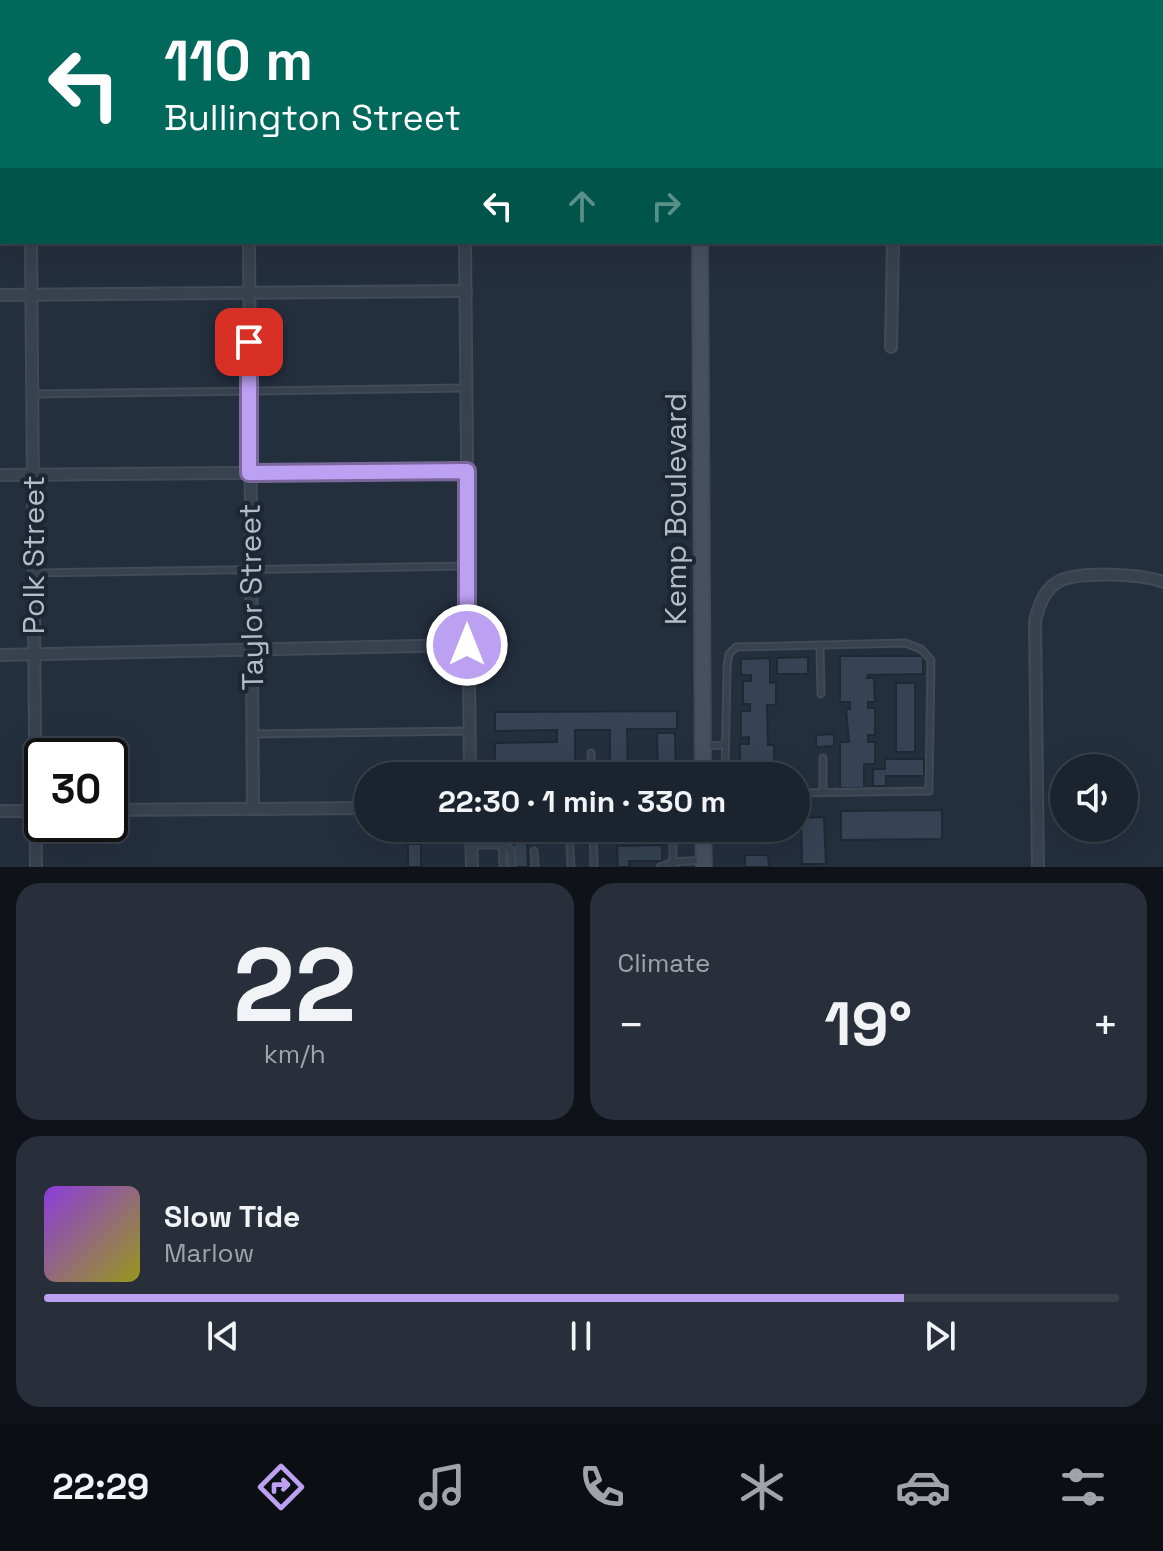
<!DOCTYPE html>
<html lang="en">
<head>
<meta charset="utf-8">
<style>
  :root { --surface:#1b232e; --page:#282f3a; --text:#f1f3f6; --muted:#a0a4aa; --line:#39404a; --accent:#bca0f2 }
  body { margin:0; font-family:"Space Grotesk",sans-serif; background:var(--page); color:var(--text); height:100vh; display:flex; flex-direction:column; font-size:30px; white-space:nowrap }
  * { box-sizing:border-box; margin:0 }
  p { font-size:26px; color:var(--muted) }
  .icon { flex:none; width:44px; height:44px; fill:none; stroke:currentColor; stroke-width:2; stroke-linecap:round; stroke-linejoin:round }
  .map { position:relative; height:867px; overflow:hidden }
  .details { display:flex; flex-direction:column; gap:16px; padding:16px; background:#0f1319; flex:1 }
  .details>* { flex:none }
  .banner { position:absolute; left:0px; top:0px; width:1164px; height:244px; box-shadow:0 8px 32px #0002,0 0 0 2px var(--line); background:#00695c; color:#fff; overflow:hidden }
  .buttons { position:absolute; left:1050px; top:754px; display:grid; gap:16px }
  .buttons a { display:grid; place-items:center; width:88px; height:88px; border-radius:50%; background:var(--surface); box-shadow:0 8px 32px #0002,0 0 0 2px var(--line); font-size:40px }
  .speed { position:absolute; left:24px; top:738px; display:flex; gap:16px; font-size:40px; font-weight:700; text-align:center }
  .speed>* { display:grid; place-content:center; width:104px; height:104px; border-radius:50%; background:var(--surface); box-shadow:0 8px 32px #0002,0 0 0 2px var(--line); line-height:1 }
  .speed .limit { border:4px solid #111; border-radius:12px; background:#fff; color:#111 }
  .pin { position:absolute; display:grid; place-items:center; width:68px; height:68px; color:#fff; margin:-34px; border-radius:16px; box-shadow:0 4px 12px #0006 }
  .me { position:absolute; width:88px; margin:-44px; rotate:0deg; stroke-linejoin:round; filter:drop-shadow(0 0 6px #0008) }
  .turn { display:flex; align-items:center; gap:28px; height:168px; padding:0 32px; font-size:36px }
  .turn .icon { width:104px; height:104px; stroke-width:2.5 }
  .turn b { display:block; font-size:56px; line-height:68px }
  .lanes { display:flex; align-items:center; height:76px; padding:0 32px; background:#0003; justify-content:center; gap:40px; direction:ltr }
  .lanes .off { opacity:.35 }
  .big { font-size:60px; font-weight:800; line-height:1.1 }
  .details .widget { flex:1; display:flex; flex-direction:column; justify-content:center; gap:12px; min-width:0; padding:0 28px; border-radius:24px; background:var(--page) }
  .details .dial { align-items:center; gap:0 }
  .dial b { font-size:104px; line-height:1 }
  .song { display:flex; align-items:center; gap:24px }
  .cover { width:96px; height:96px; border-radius:12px; background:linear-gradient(135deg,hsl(270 70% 55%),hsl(60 70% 35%)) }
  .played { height:8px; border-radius:4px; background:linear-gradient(90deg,var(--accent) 80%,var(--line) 80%) }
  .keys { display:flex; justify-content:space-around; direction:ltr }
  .heat { display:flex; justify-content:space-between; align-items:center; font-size:44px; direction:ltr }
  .details .tiles { flex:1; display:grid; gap:16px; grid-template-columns:1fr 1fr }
  .widget:last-child { grid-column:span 2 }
  .trip { position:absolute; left:354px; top:762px; width:456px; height:80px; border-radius:40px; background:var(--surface); box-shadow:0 8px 32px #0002,0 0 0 2px var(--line); font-weight:800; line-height:80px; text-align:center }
  .dock { display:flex; height:128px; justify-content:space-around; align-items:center; background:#0b0e12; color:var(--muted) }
  .dock .icon { width:56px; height:56px }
  .dock .selected { color:var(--accent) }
  .dock b { font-size:36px; color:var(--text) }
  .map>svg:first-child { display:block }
  .building { fill:#364354; stroke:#1f2835; stroke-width:2 }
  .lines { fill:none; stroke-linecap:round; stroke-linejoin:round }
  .service-casing { stroke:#414a57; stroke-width:9 }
  .minor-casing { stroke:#414a57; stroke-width:14 }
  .secondary-casing { stroke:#414a57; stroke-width:18 }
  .service { stroke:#38414e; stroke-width:5 }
  .minor { stroke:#38414e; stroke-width:10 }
  .secondary { stroke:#465061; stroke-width:14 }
  .route-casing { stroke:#7a689d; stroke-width:20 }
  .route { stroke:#bca0f2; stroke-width:14 }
  .labels { text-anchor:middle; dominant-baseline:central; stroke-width:8; stroke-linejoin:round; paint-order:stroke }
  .street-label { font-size:30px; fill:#b4bcc9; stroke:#1d2633 }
</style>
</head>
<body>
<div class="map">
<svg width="1163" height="867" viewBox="0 0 1163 867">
  <rect width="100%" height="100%" fill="#242f3e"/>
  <g class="building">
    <path d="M840,656h83v18l-55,1 -1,3h7l1,24h-7v6h7v27h-7v7h7v22h-11v24h-24v-46h9l-3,-33h4v-7h-10z"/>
    <path d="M808,657v17h-31v-16z"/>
    <path d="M770,658v25l6,-1v23h-9l1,40h6v23h-8v6l10,2h-39v-3h11v-6h-8v-23h9v-7l-8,1v-27h9v-7h-7v-23h8v-6h-10v-16z"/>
    <rect x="896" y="683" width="19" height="69"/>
    <path d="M677,711v18h-50l1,47h-18v-46h-35v46h-18v-14h-62v-19l62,-1v-12l-62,1v-19z"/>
    <path d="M657,733h18l1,43h-18z"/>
    <path d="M834,734v12l-18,1v-12z"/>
    <path d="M885,759h39v17h-38v10h-13v-17h12z"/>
    <path d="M942,810v29l-101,1v-29z"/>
    <path d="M824,817l2,47h-24l-1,-46z"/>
    <path d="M624,828h55v4l-55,1z"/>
    <path d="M727,828h41v8l-40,1z"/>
    <path d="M527,841l1,26h-14v-25z"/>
    <rect x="408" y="844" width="13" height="23"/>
    <path d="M662,845v16h-33v6h-11l-1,-21z"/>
    <path d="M745,855h23l1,12h-24z"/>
  </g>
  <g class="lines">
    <defs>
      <g id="service">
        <path d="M0,31h2"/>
        <path d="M32,394l433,-6"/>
        <path d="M33,573l434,-7"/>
        <path d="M820,645l1,49"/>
        <path d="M254,734l214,-3"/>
        <path d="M706,746l19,-1"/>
        <path d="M591,753l1,23"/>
        <path d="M823,758v34"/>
        <path d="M725,776l2,-110 2,-12 7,-7 169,-4 16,6 10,11 -2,131 -133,2"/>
        <path d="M569,828l2,39"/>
        <path d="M593,828l1,39"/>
        <path d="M622,839h51v23l-13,5"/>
        <path d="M673,839h8l7,-11"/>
        <path d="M471,845h31l1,22"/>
        <path d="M502,845l9,4 1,18"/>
        <path d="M534,851l1,16"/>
        <path d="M674,867l-1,-5 30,-2"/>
      </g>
      <g id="minor">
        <path d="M29,0v2"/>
        <path d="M246,0v2"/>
        <path d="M463,0v2"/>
        <path d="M896,2l1,-2"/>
        <path d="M1116,2v-2"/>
        <path d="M0,117h2"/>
        <path d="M1162,187h1"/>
        <path d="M31,242l5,625"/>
        <path d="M249,242l4,567"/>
        <path d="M465,242l5,534"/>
        <path d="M0,295l466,-4"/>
        <path d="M891,347l2,-105"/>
        <path d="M0,475l467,-4"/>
        <path d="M0,655l467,-10"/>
        <path d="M110,810l258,-2"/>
        <path d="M0,811h42"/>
        <path d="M471,828l1,39"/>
        <path d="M1038,867l-3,-246c4,-15 8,-29 21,-38 20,-13 86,-9 107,-1"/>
      </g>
      <g id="secondary">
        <path d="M671,0v2"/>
        <path d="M683,0l1,2"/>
        <path d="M700,242l3,534"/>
        <path d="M703,828l1,39"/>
      </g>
    </defs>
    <use href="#service" class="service-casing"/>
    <use href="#minor" class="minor-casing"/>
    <use href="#secondary" class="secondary-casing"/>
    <use href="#service" class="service"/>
    <use href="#minor" class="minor"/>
    <use href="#secondary" class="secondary"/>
  </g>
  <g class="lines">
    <defs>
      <path id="route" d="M249,342v131l218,-2v174"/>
    </defs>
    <use href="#route" class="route-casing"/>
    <use href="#route" class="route"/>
  </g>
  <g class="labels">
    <g class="street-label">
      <text transform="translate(675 509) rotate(-90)">Kemp Boulevard</text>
      <text transform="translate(33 555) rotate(-90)">Polk Street</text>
      <text transform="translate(251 597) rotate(-91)">Taylor Street</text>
    </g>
  </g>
</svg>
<div class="buttons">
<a><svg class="icon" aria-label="sound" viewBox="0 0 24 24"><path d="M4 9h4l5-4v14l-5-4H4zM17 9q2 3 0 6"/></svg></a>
</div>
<div class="speed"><div class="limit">30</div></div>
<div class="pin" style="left:249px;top:342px;background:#d93025"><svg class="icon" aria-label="arrive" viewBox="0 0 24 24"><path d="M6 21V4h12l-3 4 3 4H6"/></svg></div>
<svg class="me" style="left:467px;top:645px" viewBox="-20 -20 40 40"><circle r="17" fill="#bca0f2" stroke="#fff" stroke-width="3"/><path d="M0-11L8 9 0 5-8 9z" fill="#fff"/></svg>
<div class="trip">22:30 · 1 min · 330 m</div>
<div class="banner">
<div class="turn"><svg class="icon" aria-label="left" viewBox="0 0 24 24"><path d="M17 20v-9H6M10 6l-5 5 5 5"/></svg><div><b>110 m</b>Bullington Street</div></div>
<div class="lanes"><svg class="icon" aria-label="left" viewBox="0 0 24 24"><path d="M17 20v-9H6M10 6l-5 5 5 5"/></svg><svg class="icon off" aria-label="ahead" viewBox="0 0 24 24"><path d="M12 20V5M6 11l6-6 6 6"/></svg><svg class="icon off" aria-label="right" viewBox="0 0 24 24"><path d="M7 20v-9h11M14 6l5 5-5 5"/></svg></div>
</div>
</div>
<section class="details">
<div class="tiles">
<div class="widget dial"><b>22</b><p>km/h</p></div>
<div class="widget"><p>Climate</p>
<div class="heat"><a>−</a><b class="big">19°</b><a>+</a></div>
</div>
<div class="widget">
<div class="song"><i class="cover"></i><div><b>Slow Tide</b><p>Marlow</p></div></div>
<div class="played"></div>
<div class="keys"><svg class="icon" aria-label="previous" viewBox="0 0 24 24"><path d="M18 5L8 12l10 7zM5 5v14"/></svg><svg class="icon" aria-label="pause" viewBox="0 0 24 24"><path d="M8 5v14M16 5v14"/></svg><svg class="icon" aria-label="next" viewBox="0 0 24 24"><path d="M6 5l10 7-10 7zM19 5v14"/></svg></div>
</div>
</div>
</section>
<nav class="dock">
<b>22:29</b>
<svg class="icon selected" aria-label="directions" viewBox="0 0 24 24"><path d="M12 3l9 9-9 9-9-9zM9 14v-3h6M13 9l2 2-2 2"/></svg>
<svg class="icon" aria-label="music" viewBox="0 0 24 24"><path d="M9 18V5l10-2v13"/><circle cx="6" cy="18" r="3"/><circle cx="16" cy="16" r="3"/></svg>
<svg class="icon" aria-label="phone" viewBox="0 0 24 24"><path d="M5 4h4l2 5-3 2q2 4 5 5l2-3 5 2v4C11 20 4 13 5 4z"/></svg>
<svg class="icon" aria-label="climate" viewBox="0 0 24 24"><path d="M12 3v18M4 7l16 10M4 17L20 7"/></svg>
<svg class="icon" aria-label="car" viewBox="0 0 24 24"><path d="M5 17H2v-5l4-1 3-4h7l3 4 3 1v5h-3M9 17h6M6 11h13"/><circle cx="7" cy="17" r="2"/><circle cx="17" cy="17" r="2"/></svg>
<svg class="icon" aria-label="filters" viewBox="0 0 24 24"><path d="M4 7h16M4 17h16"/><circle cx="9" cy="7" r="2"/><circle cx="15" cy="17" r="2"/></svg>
</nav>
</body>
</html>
